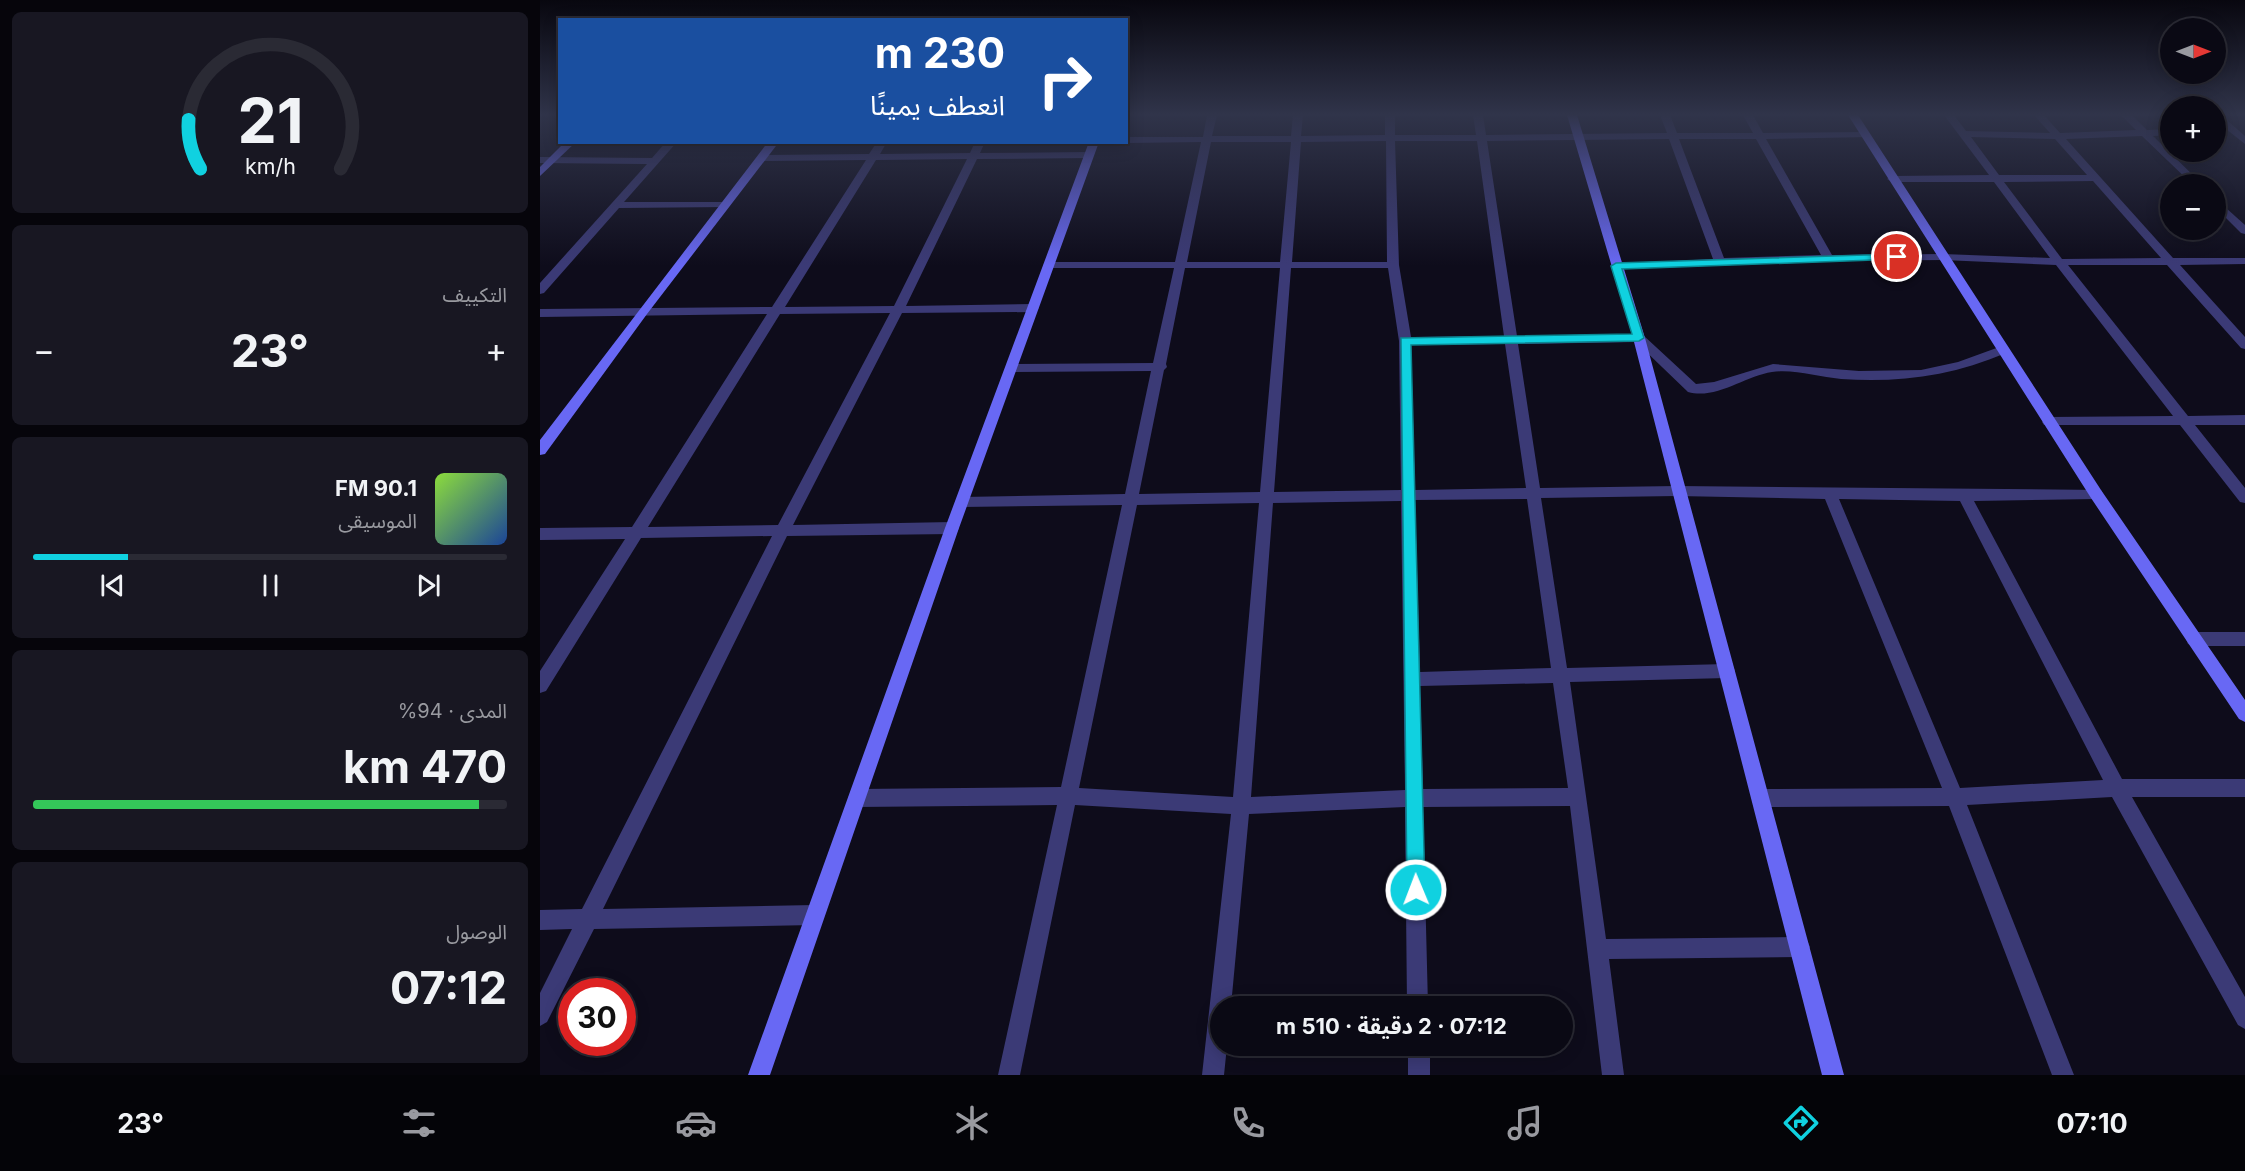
<!DOCTYPE html>
<html lang="ar">
<head>
<meta charset="utf-8">
<style>
  :root { --surface:#0a0914; --page:#181722; --text:#f1f3f6; --muted:#999aa0; --line:#2a2a34; --accent:#10d1e0 }
  body { margin:0; font-family:Inter,"Noto Sans Arabic",sans-serif; background:var(--page); color:var(--text); direction:rtl; height:100vh; display:flex; flex-direction:column; font-size:22px; white-space:nowrap }
  * { box-sizing:border-box; margin:0 }
  p { font-size:20px; color:var(--muted) }
  .icon { flex:none; width:33px; height:33px; fill:none; stroke:currentColor; stroke-width:2; stroke-linecap:round; stroke-linejoin:round }
  .map { position:relative; flex:1; overflow:hidden; direction:ltr }
  .drawer { display:flex; flex-direction:column; gap:12px; padding:12px; background:#06050b; width:540px }
  .drawer>* { flex:none }
  .hud { position:absolute; left:18px; top:18px; width:570px; height:126px; border-radius:0px; box-shadow:0 3px 15px #0003,0 0 0 2px var(--line); direction:rtl; background:#1a4fa0; color:#fff; overflow:hidden }
  .needle { width:39px; rotate:90deg }
  .buttons { position:absolute; left:1620px; top:18px; display:grid; gap:12px }
  .buttons a { display:grid; place-items:center; width:66px; height:66px; border-radius:50%; background:var(--surface); box-shadow:0 3px 15px #0003,0 0 0 2px var(--line); font-size:30px }
  .speed { position:absolute; left:18px; top:978px; display:flex; gap:12px; font-size:30px; font-weight:700; text-align:center }
  .speed>* { display:grid; place-content:center; width:78px; height:78px; border-radius:50%; background:var(--surface); box-shadow:0 3px 15px #0003,0 0 0 2px var(--line); line-height:1 }
  .speed .limit { border:9px solid #d22; background:#fff; color:#111 }
  .pin { position:absolute; display:grid; place-items:center; width:51px; height:51px; color:#fff; margin:-26px; border:3px solid #fff; border-radius:50%; box-shadow:0 2px 6px #0007 }
  .me { position:absolute; width:66px; margin:-33px; rotate:359deg; stroke-linejoin:round; filter:drop-shadow(0 0 4px #0008) }
  .turn { display:flex; align-items:center; gap:21px; height:126px; padding:0 24px; font-size:27px }
  .turn .icon { width:78px; height:78px; stroke-width:2.5 }
  .turn b { display:block; font-size:42px; line-height:51px }
  .big { font-size:45px; font-weight:700; line-height:1.1 }
  .drawer .tile { flex:1; display:flex; flex-direction:column; justify-content:center; gap:9px; min-width:0; padding:0 21px; border-radius:9px; background:var(--page) }
  .drawer .dial { align-items:center; gap:0 }
  .dial svg { height:156px; overflow:visible; fill:none; stroke:var(--line); stroke-width:7; stroke-linecap:round; text-anchor:middle }
  .dial text { fill:var(--text); stroke:none }
  .song { display:flex; align-items:center; gap:18px }
  .cover { width:72px; height:72px; border-radius:9px; background:linear-gradient(135deg,hsl(90 70% 55%),hsl(220 70% 35%)) }
  .played { height:6px; border-radius:3px; background:linear-gradient(90deg,var(--accent) 20%,var(--line) 20%) }
  .keys { display:flex; justify-content:space-around; direction:ltr }
  .heat { display:flex; justify-content:space-between; align-items:center; font-size:33px; direction:ltr }
  .charge { height:9px; border-radius:4px; background:linear-gradient(90deg,#34c759 94%,var(--line) 0) }
  .trip { position:absolute; left:670px; top:996px; width:363px; height:60px; border-radius:30px; background:var(--surface); box-shadow:0 3px 15px #0003,0 0 0 2px var(--line); font-weight:700; line-height:60px; text-align:center; direction:rtl }
  .tabs { display:flex; height:96px; justify-content:space-around; align-items:center; background:#040408; color:var(--muted) }
  .tabs .icon { width:42px; height:42px }
  .tabs .selected { color:var(--accent) }
  .tabs b { font-size:27px; color:var(--text) }
  main { display:flex; flex:1; min-height:0 }
  .map>svg:first-child { display:block }
  .lines { fill:none; stroke-linecap:round; stroke-linejoin:round }
  .street { fill:#3b3a76; fill-rule:evenodd }
  .secondary { fill:#6868f4; fill-rule:evenodd }
  .route { fill:#10d1e0; stroke:#0a8892; stroke-width:1.5 }
</style>
</head>
<body>
<main>
<div class="map">
<svg width="1705" height="1075" viewBox="0 0 1705 1075">
  <rect width="100%" height="100%" fill="#0e0c1b"/>
  <g class="lines">
    <g class="street">
      <path d="M667,115h10l-5,21h79l2,-21h10l-2,21 84,-1v-20h10v20h81l-3,-20h10l3,20 181,-2 -7,-18h10l7,18h76l-10,-18h10l10,18 102,-1 5,3 -2,2 -102,2 66,116 111,-1 107,4 -56,-76h-102l-5,-3 5,-3 97,-1 -45,-60h10l12,16 84,2 -16,-18h10l16,18 76,-3 -15,-15h11l15,15 23,-1v6l-17,1 49,48h-10l-50,-48 -76,3 107,119h72v6l-65,1 65,72v12l-4,-1 -74,-83h-99l120,151 57,-1v10h-50l50,63v15l-5,-1 -60,-77h-136l-2,-3 7,-5 124,-1 -117,-151 -113,-5 -115,1 -212,8 -6,-3 2,-2 101,-5 -44,-120 -182,2 30,195 126,-1 53,49 18,-2 59,-18 86,7 62,-1 37,-8 44,-16 4,1v6c-54,23 -107,30 -165,26 -23,-2 -46,-10 -69,-7 -27,4 -56,28 -84,20l-52,-50 -118,2 22,144 137,-2 424,4 2,4 -2,4 -5,1 -122,2 148,278h123v18h-113l113,200v32l-7,-4 -126,-228 -145,8 107,270h-22l-103,-269 -187,1 -6,-3 -3,-6 3,-6 6,-3 180,-1 -117,-289 -148,-3 -136,2 26,170 160,-4 6,2 2,5 -2,5 -6,2 -157,4 36,257 194,-2 7,3 3,7 -3,7 -7,3 -191,2 15,116h-22l-32,-269 -147,1 5,199h-21l-2,-199 -156,7 -18,192h-10v40h6l-3,29h-22l29,-261 -156,-9 -55,270h-22l59,-270 -200,2 -6,-3 -3,-6 3,-6 6,-3 204,-2 61,-282 -160,2 -7,-5 7,-5 163,-3 26,-123 -140,1 -6,-4 6,-4 142,-1 21,-95h-125l-6,-3 6,-3h126l26,-120 -75,1 -2,-1h2v-5h77zM1431,137l84,2 32,36h-88zM1139,139h77l65,116 -97,3zM846,141l1,121h-95l9,-120zM855,141h82l27,195 -93,1 -12,-72zM671,142h80l-11,120h-93zM1553,181l68,77 -99,1 -58,-77zM645,268h95l-20,224 -121,2 25,-124 3,-3 -1,-3zM751,268h97l11,73 2,149 -127,2zM965,344l21,144 -111,2 -4,-145zM987,499l24,169 -131,4 -5,-172zM1299,499l121,2 143,279 -143,8zM861,501l4,289 -154,7 22,-294zM719,503l-26,294 -154,-9 58,-283zM1013,683l15,105 -145,1 -3,-103z"/>
      <path d="M1676,115h5l24,21v8l-29,-23z"/>
      <path d="M126,142h11l-53,60h100l4,1v4l-109,1 -75,85 -4,1v-11l107,-119 -107,-1v-6l112,1z"/>
      <path d="M337,142h10l-7,12 90,-1 5,-11h10l-5,11 109,-1 5,3 -5,3 -112,1 -71,147 127,-2 6,4 -6,4 -131,1 -109,212 159,-3 5,2 2,4 -2,4 -5,2 -165,2 -184,373 211,-4 7,3 3,7 -3,7 -7,3 -220,4 -47,93 -7,4v-33l32,-64 -32,1v-20l42,-1 190,-373 -131,2 -95,153 -6,2v-22l85,-132 -85,1v-12l92,-1 135,-213 -227,3v-8l232,-2 94,-147 -104,1 -5,-3 5,-3 107,-1zM427,159l-73,147 -109,1 91,-147zM350,313l-112,212 -130,2 132,-213z"/>
      <path d="M1676,199l29,26v9l-4,-1 -25,-25z"/>
      <path d="M1654,632h51v14h-51l-6,-2 -2,-5 2,-5z"/>
      <rect x="868" y="1046" width="22" height="29"/>
    </g>
    <g class="secondary">
      <path d="M1027,115h10l68,223 199,737h-22l-189,-737z"/>
      <path d="M1308,115h10l243,375 144,210v22l-6,-3 -148,-221z"/>
      <path d="M25,142h11l-36,34v-9z"/>
      <path d="M228,142h11l-132,172 -102,140 -5,1v-15z"/>
      <path d="M549,142h10l-140,386 -189,547h-22l197,-547z"/>
    </g>
  </g>
  <linearGradient id="sky" x2="0" y2="1"><stop stop-color="#08070f"/><stop offset="0.43" stop-color="#30344a"/><stop offset="1" stop-color="#30344a" stop-opacity="0"/></linearGradient>
  <rect width="1705" height="266" fill="url(#sky)"/>
  <path class="route" d="M1357,254l4,1v4l-279,10 22,69 -5,3 -228,4 14,545 -2,7 -7,2 -6,-2 -3,-7 -6,-552 231,-4 -21,-68 5,-3z"/>
</svg>
<div class="buttons">
<a><svg class="needle" viewBox="-14 -14 28 28"><path d="M0-13l5 13h-10z" fill="#e53935"/><path d="M0 13l5-13h-10z" fill="#999aa0"/></svg></a>
<a>+</a>
<a>−</a>
</div>
<div class="speed"><div class="limit">30</div></div>
<div class="pin" style="left:1357px;top:257px;background:#d93025"><svg class="icon" aria-label="arrive" viewBox="0 0 24 24"><path d="M6 21V4h12l-3 4 3 4H6"/></svg></div>
<svg class="me" style="left:876px;top:890px" viewBox="-20 -20 40 40"><circle r="17" fill="#10d1e0" stroke="#fff" stroke-width="3"/><path d="M0-11L8 9 0 5-8 9z" fill="#fff"/></svg>
<div class="trip">07:12 · 2 دقيقة · 510 m</div>
<div class="hud">
<div class="turn"><svg class="icon" aria-label="right" viewBox="0 0 24 24"><path d="M7 20v-9h11M14 6l5 5-5 5"/></svg><div><b>230 m</b>انعطف يمينًا</div></div>
</div>
</div>
<section class="drawer">
<div class="tile dial"><svg viewBox="0 0 100 80">
<path d="M14 69A42 42 0 1 1 86 69"/>
<path d="M14 69A42 42 0 0 1 8 44" stroke="#10d1e0"/>
<text x="50" y="56" font-size="32" font-weight="700">21</text>
<text x="50" y="72" font-size="11">km/h</text>
</svg></div>
<div class="tile"><p>التكييف</p>
<div class="heat"><a>−</a><b class="big">23°</b><a>+</a></div>
</div>
<div class="tile">
<div class="song"><i class="cover"></i><div><b>90.1 FM</b><p>الموسيقى</p></div></div>
<div class="played"></div>
<div class="keys"><svg class="icon" aria-label="previous" viewBox="0 0 24 24"><path d="M18 5L8 12l10 7zM5 5v14"/></svg><svg class="icon" aria-label="pause" viewBox="0 0 24 24"><path d="M8 5v14M16 5v14"/></svg><svg class="icon" aria-label="next" viewBox="0 0 24 24"><path d="M6 5l10 7-10 7zM19 5v14"/></svg></div>
</div>
<div class="tile"><p>المدى · 94%</p><b class="big">470 km</b><div class="charge"></div></div>
<div class="tile"><p>الوصول</p><b class="big">07:12</b></div>
</section>
</main>
<nav class="tabs">
<b>07:10</b>
<svg class="icon selected" aria-label="directions" viewBox="0 0 24 24"><path d="M12 3l9 9-9 9-9-9zM9 14v-3h6M13 9l2 2-2 2"/></svg>
<svg class="icon" aria-label="music" viewBox="0 0 24 24"><path d="M9 18V5l10-2v13"/><circle cx="6" cy="18" r="3"/><circle cx="16" cy="16" r="3"/></svg>
<svg class="icon" aria-label="phone" viewBox="0 0 24 24"><path d="M5 4h4l2 5-3 2q2 4 5 5l2-3 5 2v4C11 20 4 13 5 4z"/></svg>
<svg class="icon" aria-label="climate" viewBox="0 0 24 24"><path d="M12 3v18M4 7l16 10M4 17L20 7"/></svg>
<svg class="icon" aria-label="car" viewBox="0 0 24 24"><path d="M5 17H2v-5l4-1 3-4h7l3 4 3 1v5h-3M9 17h6M6 11h13"/><circle cx="7" cy="17" r="2"/><circle cx="17" cy="17" r="2"/></svg>
<svg class="icon" aria-label="filters" viewBox="0 0 24 24"><path d="M4 7h16M4 17h16"/><circle cx="9" cy="7" r="2"/><circle cx="15" cy="17" r="2"/></svg>
<b>23°</b>
</nav>
</body>
</html>
